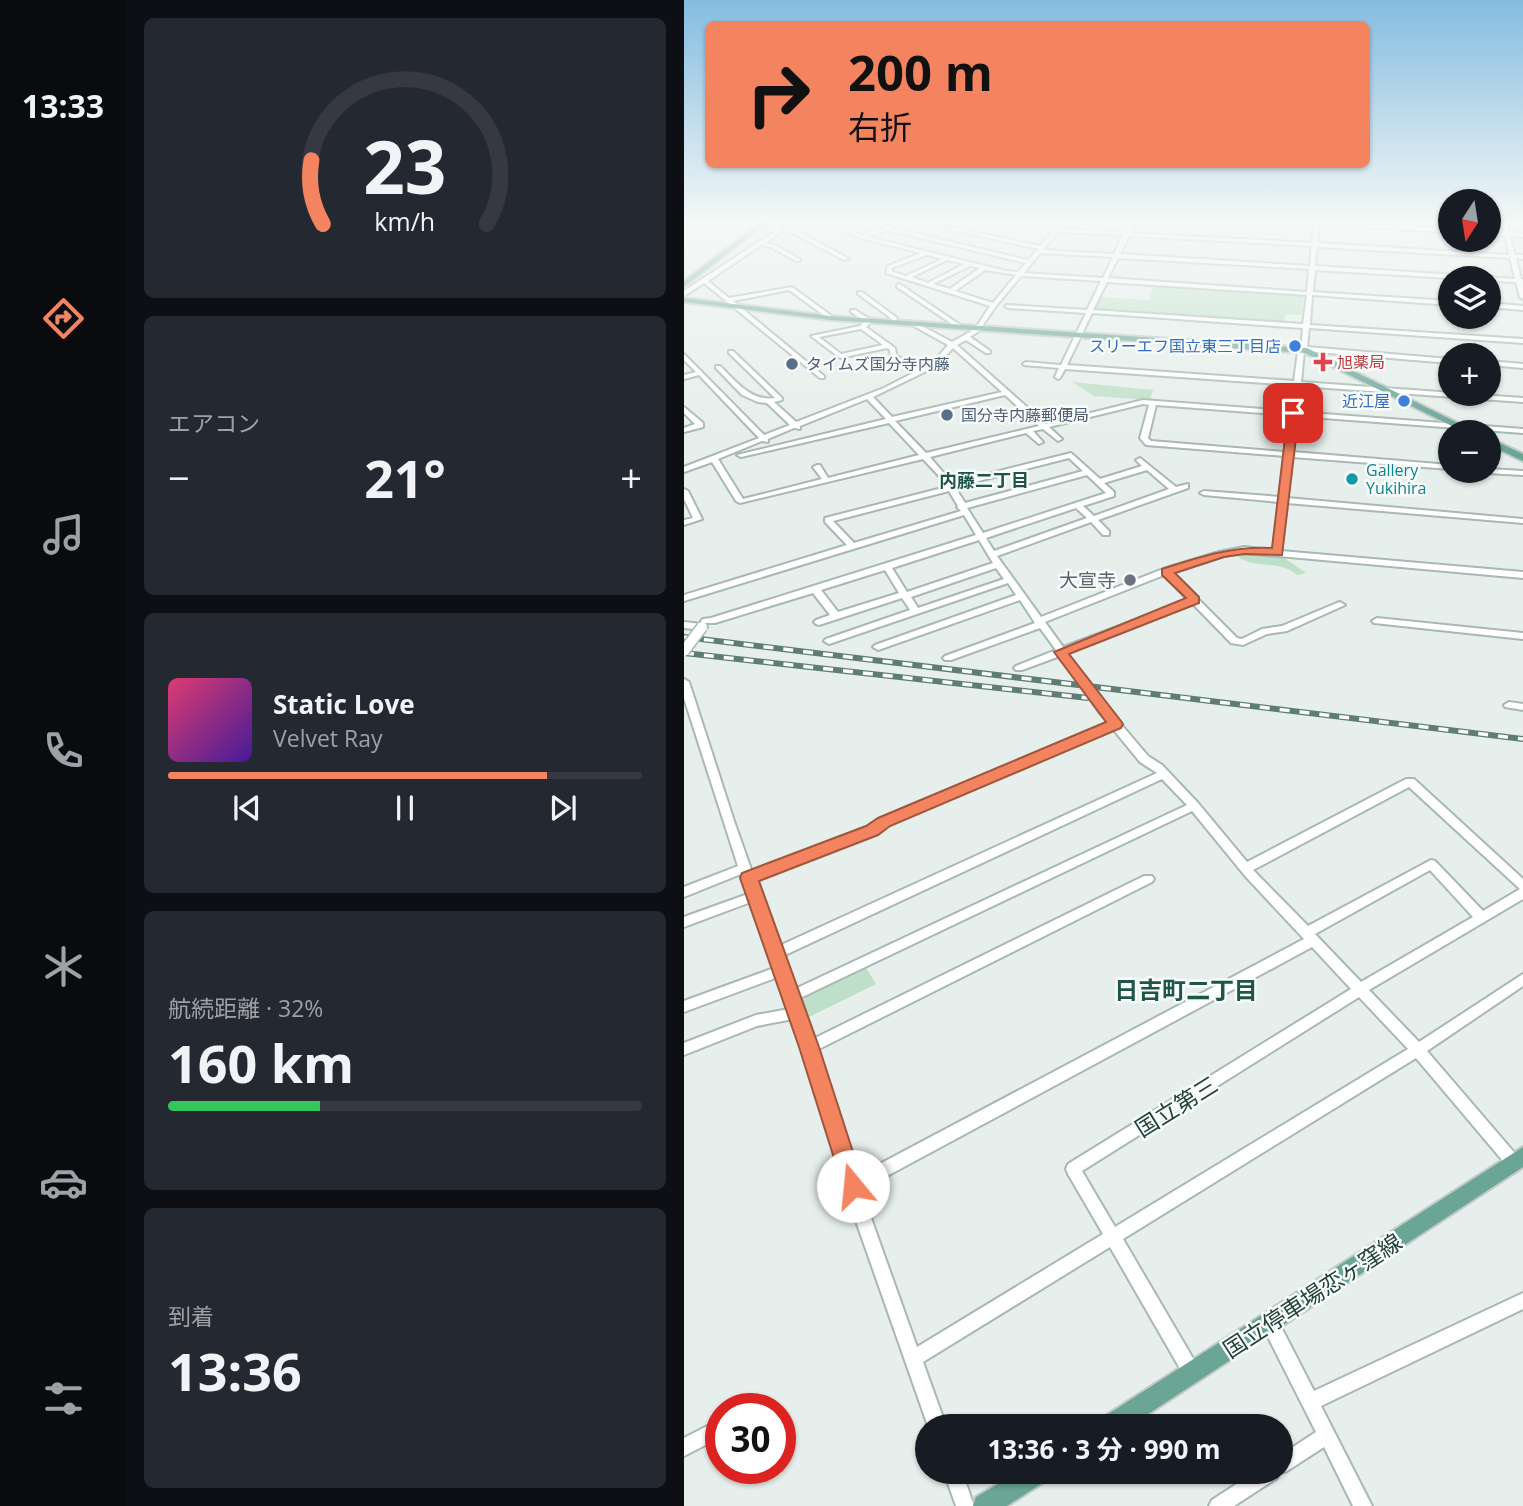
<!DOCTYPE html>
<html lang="ja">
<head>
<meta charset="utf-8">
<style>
  :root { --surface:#171b24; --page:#242831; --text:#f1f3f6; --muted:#9ea1a6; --line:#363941; --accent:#f4845f }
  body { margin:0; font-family:"Open Sans","Noto Sans JP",sans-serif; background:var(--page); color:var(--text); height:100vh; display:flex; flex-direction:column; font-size:26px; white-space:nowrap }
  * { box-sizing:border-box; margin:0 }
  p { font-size:23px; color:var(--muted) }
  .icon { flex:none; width:38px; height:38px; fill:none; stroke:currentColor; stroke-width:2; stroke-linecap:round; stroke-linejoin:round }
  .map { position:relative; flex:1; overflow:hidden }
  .side { display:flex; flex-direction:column; gap:18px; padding:18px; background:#0d0f14; width:558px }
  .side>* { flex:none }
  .hud { position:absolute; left:21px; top:21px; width:665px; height:147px; border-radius:10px; box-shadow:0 2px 5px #0004; background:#f4845f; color:#111; overflow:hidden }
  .needle { width:46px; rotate:192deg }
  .buttons { position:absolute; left:754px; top:189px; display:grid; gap:14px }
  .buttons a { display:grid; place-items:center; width:63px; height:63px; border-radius:50%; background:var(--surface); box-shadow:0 2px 5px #0004; font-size:35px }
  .speed { position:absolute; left:21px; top:1393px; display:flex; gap:14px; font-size:35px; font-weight:700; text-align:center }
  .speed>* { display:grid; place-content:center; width:91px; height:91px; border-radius:50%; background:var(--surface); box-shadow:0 2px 5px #0004; line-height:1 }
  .speed .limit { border:10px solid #d22; background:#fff; color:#111 }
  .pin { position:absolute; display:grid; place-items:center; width:60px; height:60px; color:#fff; margin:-30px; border-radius:14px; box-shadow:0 4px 10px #0006 }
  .me { position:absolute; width:77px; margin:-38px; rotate:343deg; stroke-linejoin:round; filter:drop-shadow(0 0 5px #0008) }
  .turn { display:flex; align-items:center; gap:24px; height:147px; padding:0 28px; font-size:32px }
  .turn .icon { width:91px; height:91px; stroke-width:2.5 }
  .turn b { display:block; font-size:49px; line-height:60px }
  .big { font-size:52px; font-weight:700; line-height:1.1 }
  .side .card { flex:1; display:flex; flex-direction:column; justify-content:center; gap:10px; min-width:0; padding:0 24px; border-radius:10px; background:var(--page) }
  .side .dial { align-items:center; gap:0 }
  .dial svg { height:182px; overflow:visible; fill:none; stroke:var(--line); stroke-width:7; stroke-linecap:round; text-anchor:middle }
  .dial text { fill:var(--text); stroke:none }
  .song { display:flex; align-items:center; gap:21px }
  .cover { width:84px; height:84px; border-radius:10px; background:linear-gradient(135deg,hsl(340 70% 55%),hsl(260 70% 35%)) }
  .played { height:7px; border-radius:4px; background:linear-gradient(90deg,var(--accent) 80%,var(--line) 80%) }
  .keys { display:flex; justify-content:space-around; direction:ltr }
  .heat { display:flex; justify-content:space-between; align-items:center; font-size:38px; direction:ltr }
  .charge { height:10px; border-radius:5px; background:linear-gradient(90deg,#34c759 32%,var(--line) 0) }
  .trip { position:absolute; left:231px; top:1414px; width:378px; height:70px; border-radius:35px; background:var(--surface); box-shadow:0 2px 5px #0004; font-weight:700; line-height:70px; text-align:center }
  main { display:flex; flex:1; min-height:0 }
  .dock { display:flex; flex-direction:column; width:126px; justify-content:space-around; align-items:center; background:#090b0e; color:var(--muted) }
  .dock .icon { width:49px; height:49px }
  .dock .active { color:var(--accent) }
  .dock b { font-size:32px; color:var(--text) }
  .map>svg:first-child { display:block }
  .green { fill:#bfe0c8 }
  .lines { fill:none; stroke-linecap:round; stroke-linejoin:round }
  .minor-casing { stroke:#a8b8b2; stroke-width:4 }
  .major-casing { stroke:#c2cac8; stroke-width:4 }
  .minor { fill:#fff; fill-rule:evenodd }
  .major { fill:#6aa596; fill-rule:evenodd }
  .rail-casing { stroke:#5f7d75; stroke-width:6 }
  .rail { stroke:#f7fbf9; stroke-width:3.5; stroke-dasharray:10; stroke-linecap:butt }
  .minor-bridge-casing { stroke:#a8b8b2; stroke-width:13; stroke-linecap:butt }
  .minor-bridge { stroke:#fff; stroke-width:10 }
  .route { fill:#f4845f; stroke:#9f563e; stroke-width:2 }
  .shop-dot { fill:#3f7fe0; stroke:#f7fbf9; stroke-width:2.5 }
  .health-dot { fill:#e0444e; stroke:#f7fbf9; stroke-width:2.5 }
  .service-dot { fill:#5c6f8a; stroke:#f7fbf9; stroke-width:2.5 }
  .culture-dot { fill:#0f9aa8; stroke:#f7fbf9; stroke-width:2.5 }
  .worship-dot { fill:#6b7280; stroke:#f7fbf9; stroke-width:2.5 }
  .labels { text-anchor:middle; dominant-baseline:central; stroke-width:5; stroke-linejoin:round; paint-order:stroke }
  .far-shop-label { font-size:16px; fill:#366cbe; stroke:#f7fbf9; text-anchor:end }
  .far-health-label { font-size:16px; fill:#be3a42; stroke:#f7fbf9; text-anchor:start }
  .far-service-label { font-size:16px; fill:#4e5e75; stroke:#f7fbf9; text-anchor:start }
  .far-culture-label { font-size:16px; fill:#0d838f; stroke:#f7fbf9; text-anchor:start }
  .far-neighbourhood-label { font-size:18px; font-weight:bold; fill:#1f5548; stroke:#f7fbf9 }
  .worship-label { font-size:19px; fill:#5b616d; stroke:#f7fbf9; text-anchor:end }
  .near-street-label { font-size:23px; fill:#24423a; stroke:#f7fbf9 }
  .near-neighbourhood-label { font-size:24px; font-weight:bold; fill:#1f5548; stroke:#f7fbf9 }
</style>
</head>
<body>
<main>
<nav class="dock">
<b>13:33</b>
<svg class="icon active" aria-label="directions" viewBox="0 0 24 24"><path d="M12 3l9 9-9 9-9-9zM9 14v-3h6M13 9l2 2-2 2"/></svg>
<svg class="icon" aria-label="music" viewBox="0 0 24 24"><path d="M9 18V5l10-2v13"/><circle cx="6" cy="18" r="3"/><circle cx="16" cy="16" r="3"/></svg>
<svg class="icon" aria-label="phone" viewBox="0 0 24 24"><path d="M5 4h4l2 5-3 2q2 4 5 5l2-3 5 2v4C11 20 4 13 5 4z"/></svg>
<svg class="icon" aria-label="climate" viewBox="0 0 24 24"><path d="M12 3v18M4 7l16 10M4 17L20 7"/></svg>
<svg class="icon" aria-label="car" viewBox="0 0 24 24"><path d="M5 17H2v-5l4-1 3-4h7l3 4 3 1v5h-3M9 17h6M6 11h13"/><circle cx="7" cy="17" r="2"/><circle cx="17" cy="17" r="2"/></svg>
<svg class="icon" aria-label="filters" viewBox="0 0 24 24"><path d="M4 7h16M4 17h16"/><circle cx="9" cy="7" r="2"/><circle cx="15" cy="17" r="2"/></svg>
</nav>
<section class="side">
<div class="card dial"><svg viewBox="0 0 100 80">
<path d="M14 69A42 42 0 1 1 86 69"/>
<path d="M14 69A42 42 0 0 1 9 41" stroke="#f4845f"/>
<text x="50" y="56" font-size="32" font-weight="700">23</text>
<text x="50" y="72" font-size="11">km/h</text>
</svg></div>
<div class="card"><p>エアコン</p>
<div class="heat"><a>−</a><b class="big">21°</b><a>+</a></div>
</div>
<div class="card">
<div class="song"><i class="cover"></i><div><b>Static Love</b><p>Velvet Ray</p></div></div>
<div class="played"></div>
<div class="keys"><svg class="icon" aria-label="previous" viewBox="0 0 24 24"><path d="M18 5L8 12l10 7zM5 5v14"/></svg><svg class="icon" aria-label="pause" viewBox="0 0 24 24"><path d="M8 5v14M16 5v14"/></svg><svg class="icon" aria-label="next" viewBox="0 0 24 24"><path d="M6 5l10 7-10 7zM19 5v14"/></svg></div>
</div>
<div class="card"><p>航続距離 · 32%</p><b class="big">160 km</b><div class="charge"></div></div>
<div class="card"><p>到着</p><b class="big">13:36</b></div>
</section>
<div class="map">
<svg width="839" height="1506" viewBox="0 0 839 1506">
  <rect width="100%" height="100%" fill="#e6efeb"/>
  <g class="green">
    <path d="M470,285l150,10 -2,20h-17l-1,8 -190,-12 7,-14 48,3z"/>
    <path d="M388,382l81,8 -3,10 -56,-4z"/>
    <path d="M569,553l27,2 26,18 -9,2c-17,-16 -45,-5 -61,-20z"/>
    <path d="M181,966l11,18 -71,35 -7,-22z"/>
  </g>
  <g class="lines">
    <defs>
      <g id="minor">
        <path d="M92,223h6l-1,3 9,1 59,32 -5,1 -57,-30h-6l-1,3 -15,10 10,2 25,14v2h-4l-25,-14 -10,-2 -53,36 21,17 63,-11 41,30v2h-4l-40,-29 -56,11 91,75v2h-4l-116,-95 -20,13v-5l91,-60z"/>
        <path d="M145,223h7l26,12 34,-12h8l-12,5 136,32 10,-11 -117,-26h10l109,23 16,-19 -21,-4 23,1 7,-1 -5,6 65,3 4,-9h6l-5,10 182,10 2,-18 -13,-2 149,5v4l-131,-7 -1,18 191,12 -4,-19 -16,-1v-4l15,1 -3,-9h6l2,10h14v4l-13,-1 5,19h8v4l-7,-1 5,21h2v20l-3,-2 -4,-15 -27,-1v-3h-2l2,-1 26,2 -5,-21 -193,-11 -2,19 158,10 3,2h-26l-135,-8 -2,22 137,9v4l-138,-10 -2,30 213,14v4l-214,-15 -2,19 143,12v4l-146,-12 -3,31 222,16v4l-223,-16 -3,26 226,17v4l-226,-17 -4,36 157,13v4l-158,-12 -5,41 236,21v4l-236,-20 -6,48 242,21v6l-279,-25 -20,3 -52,17 65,65 5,1 20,-10 20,-3 55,-23 3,-1 5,3 -58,26 -20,3 -24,11 -12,-2 -38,-39 -126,49 18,24 -5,3 -3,-1 -17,-23 -38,14h-6l-2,-2 2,-2 40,-16 -16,-22 -89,32h-6l-2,-2 2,-2 90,-33 -15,-23 -139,49 -3,1 -5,-3 2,-2 141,-50 -8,-12 -179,61 -5,-3 2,-2 84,-29 -8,-12 -83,27 -3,-1 -2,-2 2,-2 14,-5 -17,-22 -98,30h-12l-2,-2 2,-2 8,-1 265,-83 -12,-20 -280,86v-6l163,-50 -22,-23v-4l121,-31 -4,-8 -19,-20 -183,44 -4,-2 -24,-39 -28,10v-5l75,-29 -60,-63 -15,4v-4l12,-3 -12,-12v-6l80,81 26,-10 -23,-22 -9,-1 -16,-7 -26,-27v-2h4c16,15 31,36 55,32l-46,-45v-2h4l49,47v2l-8,2 22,20 88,-34 31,-16 -24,-15 -1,-7 -3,-2 -47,10 -29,-22 49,-10 5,-5 -14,-9v-2h4l16,10v2l-5,5 29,21 1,7 24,15 11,-5 17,-20 -36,-20v-2h4l36,19 23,-13 15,-23 -104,-33 2,-7 33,-13 -61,-15zM203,230l139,33 -8,9 -12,-1 -138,-34zM374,232l65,3 -9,19 -71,-4zM445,236l183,10 -2,20 -190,-12zM356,253l73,4 -10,21 -79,-5zM243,255l15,4 -36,17 -15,-5 1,-3zM434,258l191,11 -2,23 -199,-14zM263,260l17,4 -36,19 -16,-6zM286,266l10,2 -30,21 -17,-5zM301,270l31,5 -23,28 -38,-12zM337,276l80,5 -14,29 -81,-5 -1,1 3,2 78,5 -25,52 -35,-3 -3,2 1,1 35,3 -4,9 3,2 2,-1 5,-9 228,16 -3,26 -147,-11 -97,24 -89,-79 9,-5 20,13h4v-2l-20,-14 9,-6 17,-25zM423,282l200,13 -4,29 -210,-14zM408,313l211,15 -2,21 -3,2 -4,30 -227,-16zM177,329l22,16 -42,9 -22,-17zM269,348l49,44 -110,25 -19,-20 62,-30zM321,395l34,31 -113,27 -31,-32zM183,399l19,20 -149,36 4,2 148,-34 30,32 -91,23 -8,-13h-3l-4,2 9,12 -79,20 -25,-40 44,-18 6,1v-3l26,-11 6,1v-3zM459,404l6,1 -9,33 6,7 139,11 -5,41 -76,-6 -4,2 4,2 75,7 -6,48 -29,-3 -25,5 -56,17 -122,48 -44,-61 94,-34 12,13h6v-4l-11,-11 90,-32v-4l-12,3 -36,-29 -4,2 6,6 -42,13 -29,-26 -119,30 -22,-26 96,-24 13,11 4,-2 -10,-11 10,-2 15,12 4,-2 -13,-12zM472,405l134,10 -5,37 -134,-11 -3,-3zM385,458l14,13 -118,32 -10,-16zM463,470l22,19 -75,27 -11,-10 31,-10v-4l-10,-9zM403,475l19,18 -123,40 -16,-25zM265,491l9,15 -1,1 4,4 -107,32 -21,-22zM392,508l11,10 -93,33 -8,-13zM295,540l14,23 -86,29 -15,-24zM312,568l8,11 -86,29 -7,-11zM201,570l14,23 -61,19 -17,-22zM480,575l24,25 -125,47 -18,-25z"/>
        <path d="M215,284l2,1 62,42 -5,1 -61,-41v-2z"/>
        <path d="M174,292h4l35,26 -2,5h-4l1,-4 -34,-25z"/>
        <path d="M805,303l34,3v4l-34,-3z"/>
        <path d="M805,361l34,3v4l-34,-3z"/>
        <path d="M0,407l19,16v4l-19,5v-4l11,-4 -11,-11z"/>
        <path d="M805,469l34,2v4l-37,-2 -1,-2h4z"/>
        <path d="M0,489l4,2 14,28 -18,6v-5l9,-2 -9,-19z"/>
        <path d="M693,618l146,15v6l-149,-16 -2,-2z"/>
        <path d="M0,622l18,2 5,3 -5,3 -18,-2z"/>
        <path d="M0,679l5,3 45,139 18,51 116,-45 12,-8 228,-96 -9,-12 5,-3 4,1 40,47 14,9 36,38 49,59 159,-83h8l109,100v20l-154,91 50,52 104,-68v12l-96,65 91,106 2,5 -2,5 -5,2 -5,-2 -92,-109 -293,181 75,128 2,6 -2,6 -6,2 -6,-2 -76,-132 -187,115 23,64h-18l-78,-222 -57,-185 -36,7 -73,29v-12l72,-28 33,-6 -11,-32 -94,35v-11l90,-33 -23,-66 -67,25v-10l64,-23 -7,-20 -57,23v-10l54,-21 -54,-168zM429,729l27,33 17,11 -378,173 -24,-66 121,-47 12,-8zM478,779l25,26 -392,184 -12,-33zM725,787l111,102 -37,22 -48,-50 -4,-1 -123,66 -55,-56zM508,811l54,66 58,62 -447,237 -40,-126 335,-168 2,-3 -2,-3h-8l-331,163 -15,-40zM746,870l43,47 -112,65 -46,-48zM628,947l39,42 -283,175 -2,5 2,5 35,60 -186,113 -56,-157zM675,997l49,52 -293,178 -33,-56z"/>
        <path d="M825,702l14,2v6l-18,-3 -1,-2z"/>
        <path d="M839,1293v16l-202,97 51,100h-19l-29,-59 -37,24 -8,2 -2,5 -43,28h-25l3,-6 43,-28h26v-17l35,-23 -52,-103 -2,-6 2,-6 6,-2 6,2 38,74z"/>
        <path d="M37,1419v18l-37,19v-18z"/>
        <path d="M260,1472h18l12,34h-18z"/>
      </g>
      <g id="major">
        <path d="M76,223h7l-83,64v-6z"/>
        <path d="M0,298l147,18 476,32 169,84h-12l-159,-79 -474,-33 -147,-18z"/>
        <path d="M805,438l34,16v7l-34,-16z"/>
        <path d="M839,1147v20l-393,259h-31l3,-8z"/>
        <path d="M334,1472h33l-4,8 -40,26h-34l3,-9z"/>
      </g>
    </defs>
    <use href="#minor" class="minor-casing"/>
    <use href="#major" class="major-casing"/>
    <use href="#minor" class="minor"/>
    <use href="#major" class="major"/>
    <defs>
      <g id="rail">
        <path d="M0,637l839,102"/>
        <path d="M0,653l404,45"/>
      </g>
    </defs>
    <use href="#rail" class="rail-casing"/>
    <use href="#rail" class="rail"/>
    <defs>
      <g id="minor-bridge">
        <path d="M0,651l18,-24"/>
        <path d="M396,677l24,34"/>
      </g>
    </defs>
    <use href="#minor-bridge" class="minor-bridge-casing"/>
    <use href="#minor-bridge" class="minor-bridge"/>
  </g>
  <linearGradient id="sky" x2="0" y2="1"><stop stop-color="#84bce0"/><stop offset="0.51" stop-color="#f4f8f6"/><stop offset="1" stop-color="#f4f8f6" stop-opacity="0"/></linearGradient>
  <rect width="839" height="434" fill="url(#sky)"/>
  <path class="route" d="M609,410l6,3 -17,142 -38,-1 -20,3 -49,16 24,24v6l-130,51 52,67 2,3 -2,4 -231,98 -12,9 -119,46 60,166 45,139 -3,7 -8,3 -8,-3 -46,-146 -59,-169 2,-5 124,-47 12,-8 228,-96 -52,-70 132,-54 -24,-23v-6c37,-12 70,-23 110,-21l16,-135z"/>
  <g class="shop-dot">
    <circle cx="611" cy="346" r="7"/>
    <circle cx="720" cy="401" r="7"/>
  </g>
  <path class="health-dot" d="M635.5 351.5h7v7h7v7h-7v7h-7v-7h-7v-7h7z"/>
  <g class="service-dot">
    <circle cx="108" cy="364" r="7"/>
    <circle cx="263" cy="415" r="7"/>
  </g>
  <circle class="culture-dot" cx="668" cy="479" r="7"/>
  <circle class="worship-dot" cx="446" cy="580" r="7"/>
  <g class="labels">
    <g class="far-shop-label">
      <text x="597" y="346">スリーエフ国立東三丁目店</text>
      <text x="706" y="401">近江屋</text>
    </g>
    <g class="far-health-label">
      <text x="653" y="362">旭薬局</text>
    </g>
    <g class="far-service-label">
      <text x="122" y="364">タイムズ国分寺内藤</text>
      <text x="277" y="415">国分寺内藤郵便局</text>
    </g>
    <g class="far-culture-label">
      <text x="682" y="470">Gallery<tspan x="682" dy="18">Yukihira</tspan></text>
    </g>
    <g class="far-neighbourhood-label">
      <text x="300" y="480">内藤二丁目</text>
    </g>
    <g class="worship-label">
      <text x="432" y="580">大宣寺</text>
    </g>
    <g class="near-street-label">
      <text transform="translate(492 1106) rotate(-32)">国立第三</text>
      <text transform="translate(628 1295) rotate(-33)">国立停車場恋ヶ窪線</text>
    </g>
    <g class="near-neighbourhood-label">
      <text x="502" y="989">日吉町二丁目</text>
    </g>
  </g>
</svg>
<div class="buttons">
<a><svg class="needle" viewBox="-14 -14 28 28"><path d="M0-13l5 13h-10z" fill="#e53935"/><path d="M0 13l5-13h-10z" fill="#9ea1a6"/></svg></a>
<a><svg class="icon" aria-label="layers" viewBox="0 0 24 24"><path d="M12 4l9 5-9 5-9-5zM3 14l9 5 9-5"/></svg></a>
<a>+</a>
<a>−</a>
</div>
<div class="speed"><div class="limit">30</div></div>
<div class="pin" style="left:609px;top:413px;background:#d93025"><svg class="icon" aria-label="arrive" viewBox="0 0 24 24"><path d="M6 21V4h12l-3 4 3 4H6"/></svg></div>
<svg class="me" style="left:169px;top:1186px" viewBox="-20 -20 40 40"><circle r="19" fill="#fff"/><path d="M0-13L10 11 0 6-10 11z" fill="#f4845f"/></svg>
<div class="trip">13:36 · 3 分 · 990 m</div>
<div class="hud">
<div class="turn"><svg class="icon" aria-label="right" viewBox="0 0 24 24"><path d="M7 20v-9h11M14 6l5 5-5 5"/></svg><div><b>200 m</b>右折</div></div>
</div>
</div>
</main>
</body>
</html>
